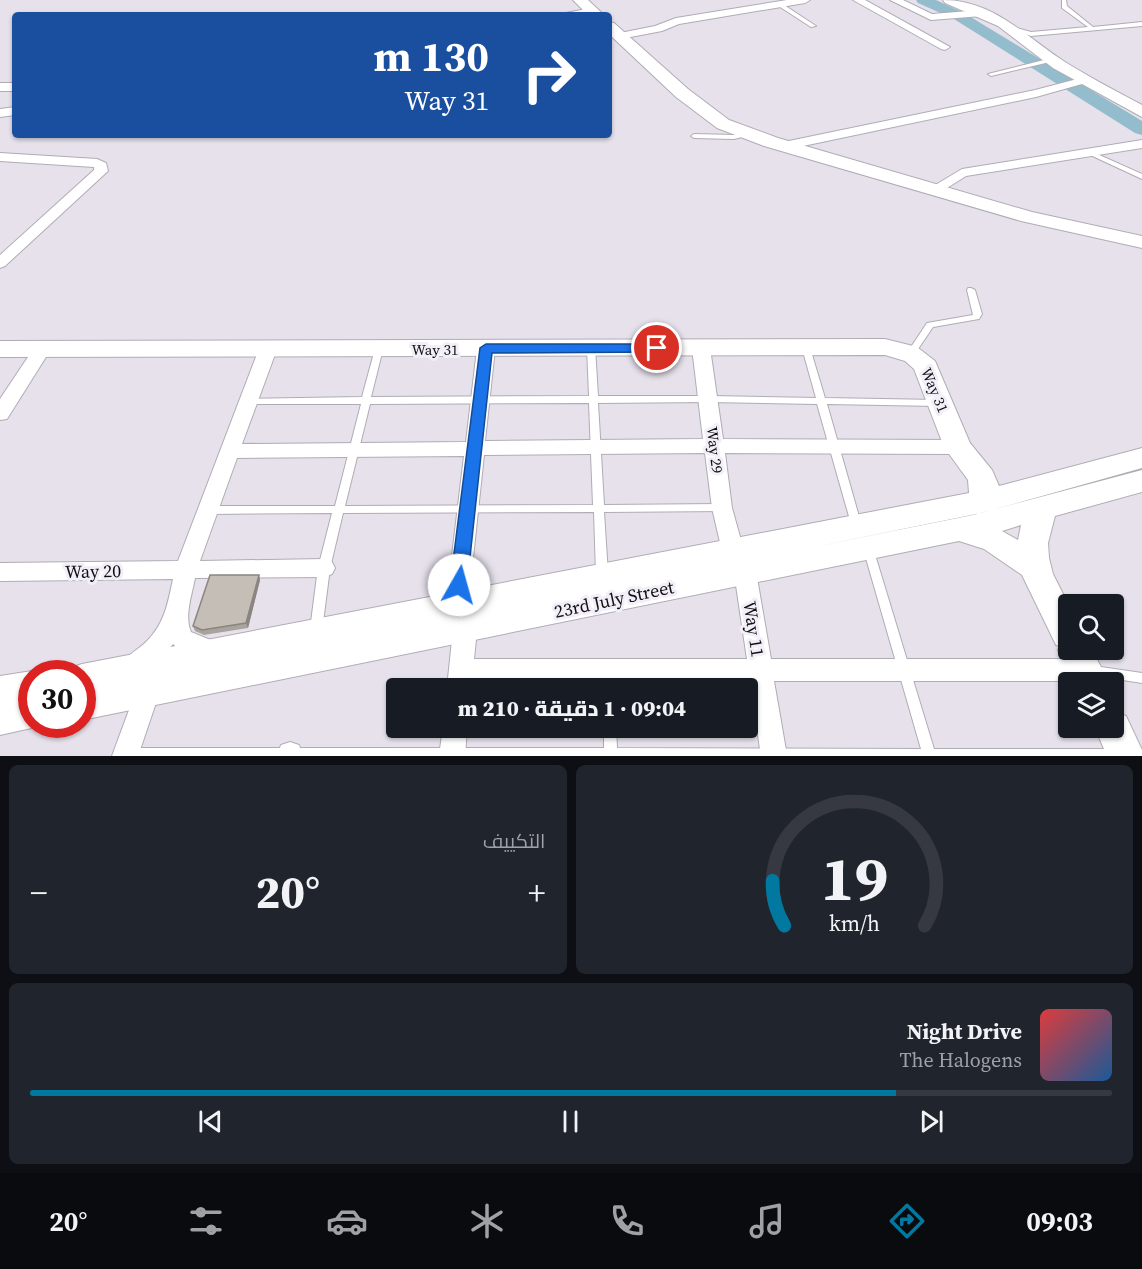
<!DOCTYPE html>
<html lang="ar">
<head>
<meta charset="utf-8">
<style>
  :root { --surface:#171b24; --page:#20242c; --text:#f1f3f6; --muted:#9ea1a6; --line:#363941; --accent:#0078a0 }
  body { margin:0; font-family:"Source Serif 4",Cairo,serif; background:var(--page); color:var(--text); direction:rtl; height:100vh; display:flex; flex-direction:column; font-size:22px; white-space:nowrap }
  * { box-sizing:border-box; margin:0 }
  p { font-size:20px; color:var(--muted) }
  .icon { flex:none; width:33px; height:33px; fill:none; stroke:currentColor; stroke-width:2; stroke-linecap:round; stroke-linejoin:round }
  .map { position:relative; height:756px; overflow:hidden; direction:ltr }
  .drawer { display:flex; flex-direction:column; gap:9px; padding:9px; background:#0d0f14; flex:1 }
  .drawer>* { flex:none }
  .hud { position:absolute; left:12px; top:12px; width:600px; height:126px; border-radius:6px; box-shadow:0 2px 4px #0004; direction:rtl; background:#1a4fa0; color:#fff; overflow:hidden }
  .controls { position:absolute; left:1058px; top:594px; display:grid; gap:12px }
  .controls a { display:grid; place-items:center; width:66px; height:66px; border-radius:6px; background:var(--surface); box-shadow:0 2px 4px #0004; font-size:30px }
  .speed { position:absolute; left:18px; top:660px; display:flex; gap:12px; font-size:30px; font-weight:700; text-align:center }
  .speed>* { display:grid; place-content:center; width:78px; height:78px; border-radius:50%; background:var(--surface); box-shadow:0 2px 4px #0004; line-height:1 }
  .speed .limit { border:9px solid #d22; background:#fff; color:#111 }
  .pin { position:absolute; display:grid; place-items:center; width:51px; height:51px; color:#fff; margin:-26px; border:3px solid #fff; border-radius:50%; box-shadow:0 2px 6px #0007 }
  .me { position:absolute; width:66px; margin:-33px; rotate:7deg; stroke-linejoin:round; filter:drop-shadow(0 0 4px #0008) }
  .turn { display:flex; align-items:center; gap:21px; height:126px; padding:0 24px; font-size:27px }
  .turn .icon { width:78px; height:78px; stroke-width:2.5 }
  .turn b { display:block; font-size:42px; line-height:51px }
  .big { font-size:45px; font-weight:800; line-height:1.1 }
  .drawer .card { flex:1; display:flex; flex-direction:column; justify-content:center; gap:9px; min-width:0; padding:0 21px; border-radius:9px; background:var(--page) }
  .drawer .dial { align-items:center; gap:0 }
  .dial svg { height:156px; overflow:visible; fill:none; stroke:var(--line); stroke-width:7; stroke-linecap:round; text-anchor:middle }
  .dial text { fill:var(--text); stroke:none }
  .song { display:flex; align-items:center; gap:18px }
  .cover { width:72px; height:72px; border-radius:9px; background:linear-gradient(135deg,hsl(0 70% 55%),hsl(210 70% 35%)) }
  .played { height:6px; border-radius:3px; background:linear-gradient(90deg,var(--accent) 80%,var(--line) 80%) }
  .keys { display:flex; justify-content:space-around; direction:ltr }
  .heat { display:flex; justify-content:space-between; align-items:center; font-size:33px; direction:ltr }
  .drawer .tiles { flex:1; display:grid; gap:9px; grid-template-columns:1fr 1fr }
  .card:last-child { grid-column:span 2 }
  .trip { position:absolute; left:386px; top:678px; width:372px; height:60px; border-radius:6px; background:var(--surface); box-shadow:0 2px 4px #0004; font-weight:800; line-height:60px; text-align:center; direction:rtl }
  .menu { display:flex; height:96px; justify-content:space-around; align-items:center; background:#090b0e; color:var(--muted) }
  .menu .icon { width:42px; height:42px }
  .menu .on { color:var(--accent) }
  .menu b { font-size:27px; color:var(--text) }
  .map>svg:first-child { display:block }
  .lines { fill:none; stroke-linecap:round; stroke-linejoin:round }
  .river { fill:#93bccc; fill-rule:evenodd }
  .lane-casing { stroke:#b0acb5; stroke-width:2 }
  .street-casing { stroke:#b0acb5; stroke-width:2 }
  .secondary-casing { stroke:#b0acb5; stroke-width:2 }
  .lane { fill:#fff; fill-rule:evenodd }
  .street { fill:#fff; fill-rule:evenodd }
  .secondary { fill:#fff; fill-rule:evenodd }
  .wall { fill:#a9a39d }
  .shaded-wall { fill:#8a857f }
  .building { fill:#c5beb6; stroke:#8a857f; stroke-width:1.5 }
  .route { fill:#1a73e8; stroke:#114b97; stroke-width:1.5 }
  .labels { text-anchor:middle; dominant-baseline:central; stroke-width:6; stroke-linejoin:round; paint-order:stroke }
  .street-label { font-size:15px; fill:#100f12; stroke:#f3eff8 }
  .near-street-label { font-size:18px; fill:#100f12; stroke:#f3eff8 }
</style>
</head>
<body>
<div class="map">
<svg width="1142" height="756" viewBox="0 0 1142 756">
  <rect width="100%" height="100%" fill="#e6e1eb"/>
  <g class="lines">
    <path class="river" d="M916,0h20l28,13 178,108v14l-7,-2 -181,-114 -36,-16z"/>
    <defs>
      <g id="lane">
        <path d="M1062,0h4l1,6 26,21 49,-5v4l-111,10 -21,-7 3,-2 18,5 57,-5 -26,-19z"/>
        <path d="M779,2l2,1 35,23 -5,1 -34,-22 -1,-1z"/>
        <path d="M592,8l3,2 -1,1 -26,4h-13z"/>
        <path d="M1052,58l3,2 -1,1 -63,15 -3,-2z"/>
        <path d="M748,132l3,2 -1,1 -16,4 -40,-1 -3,-2 3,-2 40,1z"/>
        <path d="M1088,150l54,24v5l-56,-26 -1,-1z"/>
        <path d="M968,288h3l4,2 7,24 -3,5 -46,8 -19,28h-6l-1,-2 20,-30 46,-8 -6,-25z"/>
        <path d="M591,345l4,3 3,48h111l107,2 -14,-50 4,-3 4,3 15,50 113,2 5,3 -5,3 -111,-2 35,123 -1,3 -4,1 -4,-1 -1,-3 -35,-123 -108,-2 -111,1 6,102 118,-1 4,1 1,3 -1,3 -122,1 4,62 -2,3 -4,1 -4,-1 -2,-3 -2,-62 -251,1 -13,55 -8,62 -2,4 -4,1 -4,-1 -2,-4 8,-62 14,-55 -125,1 -4,-1 -1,-3 1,-3 4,-1h128l26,-102h-113l-3,-1 -2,-2 2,-2 117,-2 13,-48 4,-3 4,3 -12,48 218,-1 -2,-48zM589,403l4,102 -248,1 25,-102z"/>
        <path d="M868,544l4,1 1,3 61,201h183l5,2 1,5h-1003v-2l1,-4 5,-2h478v-20h12l1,20 304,1 -58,-201 1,-3z"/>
        <path d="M609,665l4,1 2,4v18h-12v-18l2,-4z"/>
        <path d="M1094,666l48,7v10l-52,-8 -2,-4 2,-4z"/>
      </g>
      <g id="street">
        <path d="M787,0h23l-5,3 -126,21 -17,7 -42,8 -5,-3 5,-3 35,-7 21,-8z"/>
        <path d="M853,0h12l85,47 -5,3 -4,-1z"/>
        <path d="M890,0h13l29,14 50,-4 5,3 -5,3 -51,4z"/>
        <path d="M1085,77l6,3 -2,2 -53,15 -252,53 -7,-4 7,-4 251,-52z"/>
        <rect x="0" y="83" width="15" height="8"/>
        <path d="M15,107v8l-15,2v-8z"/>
        <path d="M1142,140v8l-176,28 -27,17h-10l-2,-3 35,-21z"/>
        <path d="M0,153l97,6 9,4 2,8 -103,95 -5,2v-13l94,-85v-3l-94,-6z"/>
        <path d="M42,343l6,2 3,4 -44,70 -7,1v-21l36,-54z"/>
        <path d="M268,343l6,2 3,4 -35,95 224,-2 11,-93 3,-4h12l3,4 -10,92 218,-2 -11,-91 3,-4h12l3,4 13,91 235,1 7,2 3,5 -3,5 -7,2 -233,-1 7,55 12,43 -3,6 -8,3 -8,-3 -3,-6 -10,-43 -7,-55 -221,2 -16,150 -3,7 -8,2 -8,-2 -3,-7 18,-149 -227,2 -37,103 124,-2 8,3 3,6 -3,6 -8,3 -129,1c-3,17 -11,38 -4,54l27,11 4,7 -4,7c-15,6 -34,-2 -45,-13l-15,18 -23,13 -9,-4 -3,-7c5,-11 16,-14 24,-23 18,-18 21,-39 26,-62l-173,2v-18l178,-2 81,-212 3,-4z"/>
        <path d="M745,563l8,3 3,6 15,87h315l9,3 3,8 -3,8 -9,3h-312l13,75h-26l-11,-75h-278l-1,7h-24l6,-58 4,-7 8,-3 8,3 4,7 -3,29h273l-13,-87 3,-6z"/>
        <path d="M148,680l9,3 3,8 -22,65h-26l27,-73z"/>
        <path d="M443,728h24l-2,28h-26z"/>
        <path d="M290,742l9,3 4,11h-26l4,-11z"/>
      </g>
      <g id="secondary">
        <path d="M573,0h15l16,15h-16z"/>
        <path d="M943,0c50,0 82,36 122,62 24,15 51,29 77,43v12l-89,-49 -55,-42 -53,-23z"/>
        <path d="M609,22l5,1 74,66 41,31 49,18 254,74 110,24v12l-121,-27 -257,-75 -47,-18 -41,-31 -67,-63z"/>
        <path d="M885,339l32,8 18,14 35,82 22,27 7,16 143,-38v20l-161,45 -177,36 169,-34 169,-45v22l-87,24 -7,27 1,15 4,16 15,30v46h24l17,32h-35l-16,-32 2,-4 -4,-1 -34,-70 -38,-26 -25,-8 -877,179v-46h-15l3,-6 12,-4 887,-171 -1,-13 -24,-33 -30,-78 -9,-8 -20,-6 -885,2v-16zM1021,525l-3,15 -16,-9z"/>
        <path d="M32,671l6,3h-6v50l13,1 -45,10v-59z"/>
        <path d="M1113,711l13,5 16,34v6h-35l-12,-28h18z"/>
      </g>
    </defs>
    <use href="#lane" class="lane-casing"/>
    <use href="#street" class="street-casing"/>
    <use href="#secondary" class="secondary-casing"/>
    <use href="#lane" class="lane"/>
    <use href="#street" class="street"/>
    <use href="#secondary" class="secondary"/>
  </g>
  <path class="wall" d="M259,575l1,5 -12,48 -44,7 -9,-4 -2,-5z"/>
  <path class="shaded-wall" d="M259,575l1,5 -12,48 -2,-5z"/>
  <path class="building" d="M210,575h49l-13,48 -44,7 -9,-4z"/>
  <path class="route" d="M486,344h171l7,4 -7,4 -165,1 -25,232 -2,5 -6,2 -6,-2 -3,-5 30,-237z"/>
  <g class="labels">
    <g class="street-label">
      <text x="435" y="349">Way 31</text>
      <text transform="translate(935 390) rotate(67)">Way 31</text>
      <text transform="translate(715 450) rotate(83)">Way 29</text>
    </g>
    <g class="near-street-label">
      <text transform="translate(93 571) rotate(-1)">Way 20</text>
      <text transform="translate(614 599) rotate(-12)">23rd July Street</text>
      <text transform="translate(754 629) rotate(81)">Way 11</text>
    </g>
  </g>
</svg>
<div class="controls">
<a><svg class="icon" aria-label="search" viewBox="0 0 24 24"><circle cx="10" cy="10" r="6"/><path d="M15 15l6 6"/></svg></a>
<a><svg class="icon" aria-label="layers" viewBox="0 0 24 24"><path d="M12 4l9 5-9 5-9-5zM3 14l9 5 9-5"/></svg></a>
</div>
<div class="speed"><div class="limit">30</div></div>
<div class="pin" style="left:657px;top:348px;background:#d93025"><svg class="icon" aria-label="arrive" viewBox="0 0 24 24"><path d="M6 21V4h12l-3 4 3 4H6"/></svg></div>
<svg class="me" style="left:459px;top:585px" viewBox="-20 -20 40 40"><circle r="19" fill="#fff"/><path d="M0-13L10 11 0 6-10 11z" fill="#1a73e8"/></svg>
<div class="trip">09:04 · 1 دقيقة · 210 m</div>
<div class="hud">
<div class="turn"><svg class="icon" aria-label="right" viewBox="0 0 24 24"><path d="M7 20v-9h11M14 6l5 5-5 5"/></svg><div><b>130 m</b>Way 31</div></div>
</div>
</div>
<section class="drawer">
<div class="tiles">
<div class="card dial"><svg viewBox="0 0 100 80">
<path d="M14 69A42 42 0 1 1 86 69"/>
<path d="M14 69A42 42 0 0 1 8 46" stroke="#0078a0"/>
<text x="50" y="56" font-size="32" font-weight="700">19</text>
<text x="50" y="72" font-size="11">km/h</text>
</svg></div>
<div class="card"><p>التكييف</p>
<div class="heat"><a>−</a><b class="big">20°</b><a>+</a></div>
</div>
<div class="card">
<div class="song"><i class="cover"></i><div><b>Night Drive</b><p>The Halogens</p></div></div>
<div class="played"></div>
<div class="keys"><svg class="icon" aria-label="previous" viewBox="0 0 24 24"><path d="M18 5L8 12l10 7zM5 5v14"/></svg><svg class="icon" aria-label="pause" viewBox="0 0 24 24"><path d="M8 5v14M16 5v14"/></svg><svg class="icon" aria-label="next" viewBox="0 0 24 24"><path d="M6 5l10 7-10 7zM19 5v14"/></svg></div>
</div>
</div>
</section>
<nav class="menu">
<b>09:03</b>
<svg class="icon on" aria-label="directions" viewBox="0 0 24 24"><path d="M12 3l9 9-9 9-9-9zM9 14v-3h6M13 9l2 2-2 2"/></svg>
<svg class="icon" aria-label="music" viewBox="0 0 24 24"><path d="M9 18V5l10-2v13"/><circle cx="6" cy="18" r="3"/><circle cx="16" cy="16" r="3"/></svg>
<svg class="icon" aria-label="phone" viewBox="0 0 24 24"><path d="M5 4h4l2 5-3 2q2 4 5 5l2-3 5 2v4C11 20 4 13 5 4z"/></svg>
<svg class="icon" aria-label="climate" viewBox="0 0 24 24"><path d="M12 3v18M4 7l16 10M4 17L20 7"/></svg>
<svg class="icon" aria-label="car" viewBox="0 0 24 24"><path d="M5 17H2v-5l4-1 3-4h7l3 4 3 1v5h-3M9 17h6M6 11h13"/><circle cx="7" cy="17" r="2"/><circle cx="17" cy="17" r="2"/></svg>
<svg class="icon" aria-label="filters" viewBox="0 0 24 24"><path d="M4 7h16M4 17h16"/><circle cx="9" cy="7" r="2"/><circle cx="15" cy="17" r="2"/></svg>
<b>20°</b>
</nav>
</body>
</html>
